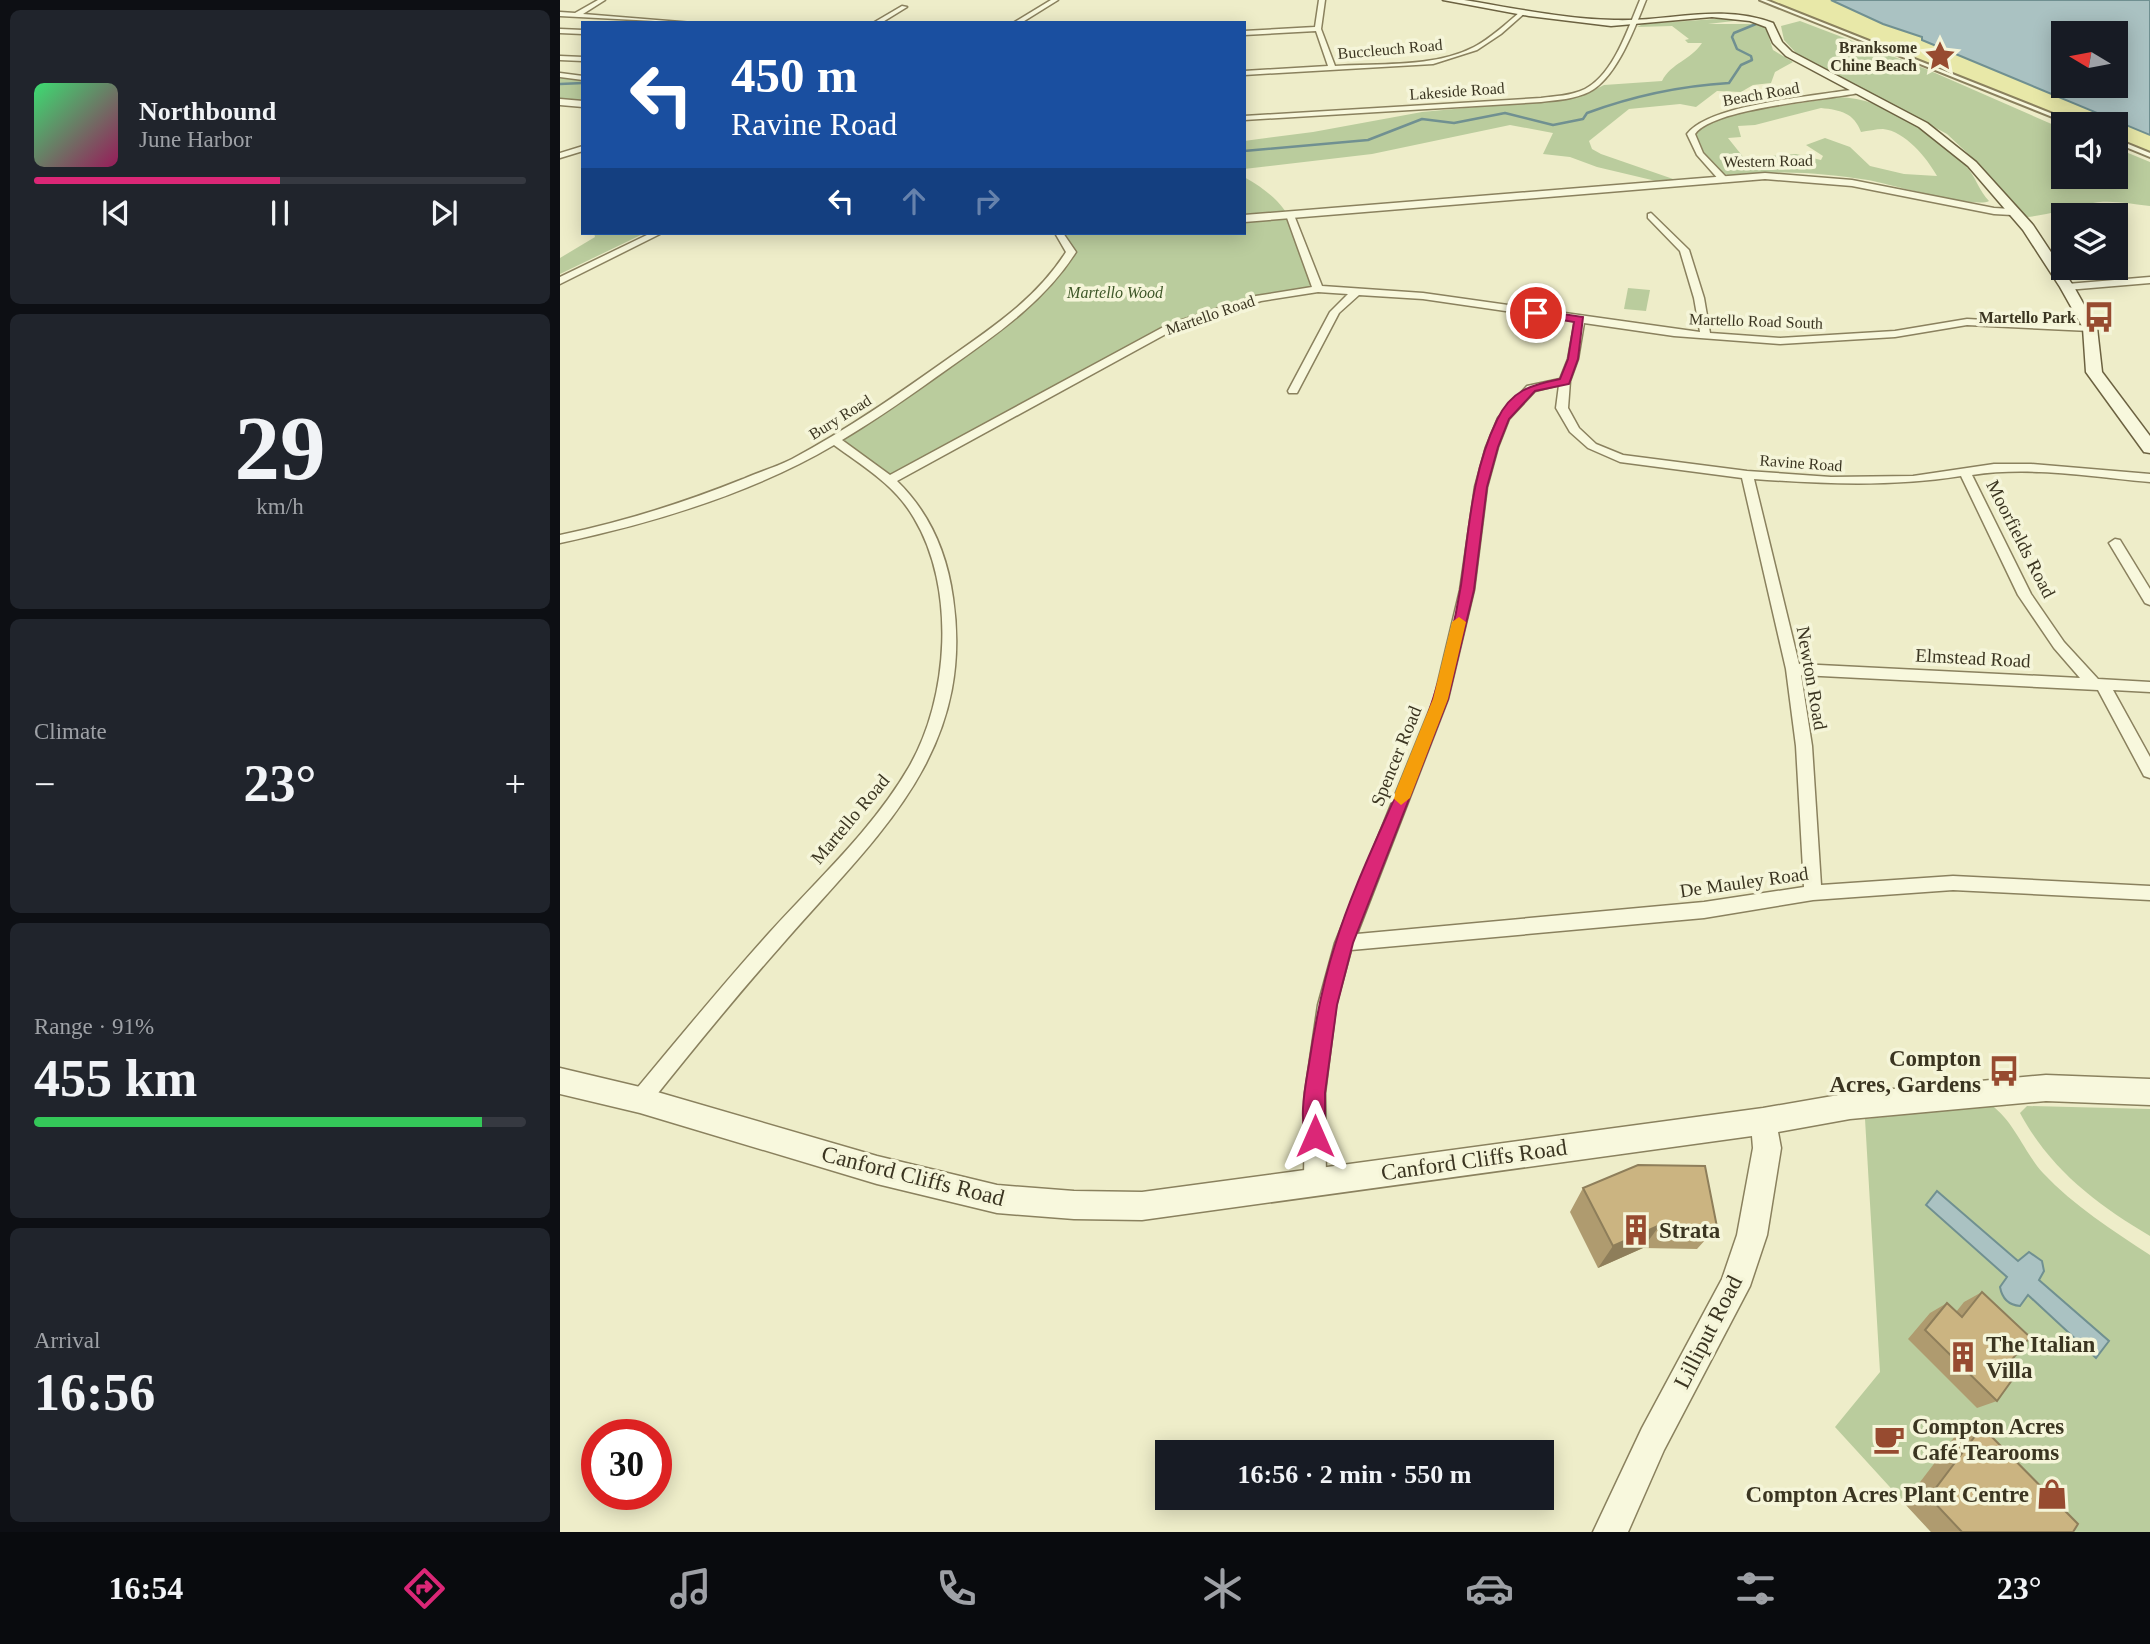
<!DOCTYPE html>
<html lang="en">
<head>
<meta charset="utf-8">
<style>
  :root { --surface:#171b24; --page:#20242c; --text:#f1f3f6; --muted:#9ea1a6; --line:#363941; --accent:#db2777 }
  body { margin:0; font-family:"Times New Roman",serif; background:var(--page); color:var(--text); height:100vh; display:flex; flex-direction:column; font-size:26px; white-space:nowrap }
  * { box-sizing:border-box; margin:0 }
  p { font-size:23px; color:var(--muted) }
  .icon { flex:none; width:38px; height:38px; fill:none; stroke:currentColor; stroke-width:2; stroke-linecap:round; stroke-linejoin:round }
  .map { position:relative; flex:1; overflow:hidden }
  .panel { display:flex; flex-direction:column; gap:10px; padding:10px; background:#0d0f14; width:560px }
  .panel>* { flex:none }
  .hud { position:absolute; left:21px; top:21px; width:665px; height:214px; border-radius:0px; box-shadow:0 4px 18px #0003; background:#1a4fa0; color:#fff; overflow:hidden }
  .needle { width:46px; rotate:280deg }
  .controls { position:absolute; left:1491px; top:21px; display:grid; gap:14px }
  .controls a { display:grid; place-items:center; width:77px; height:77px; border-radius:0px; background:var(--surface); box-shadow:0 4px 18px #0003; font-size:35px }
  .speed { position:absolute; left:21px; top:1419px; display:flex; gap:14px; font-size:35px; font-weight:700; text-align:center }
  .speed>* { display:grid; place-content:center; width:91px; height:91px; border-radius:50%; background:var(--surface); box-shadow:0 4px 18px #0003; line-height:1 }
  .speed .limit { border:10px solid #d22; background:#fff; color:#111 }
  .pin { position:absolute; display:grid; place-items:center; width:60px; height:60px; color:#fff; margin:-30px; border:4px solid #fff; border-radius:50%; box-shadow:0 2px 7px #0007 }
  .me { position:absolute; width:77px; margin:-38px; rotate:0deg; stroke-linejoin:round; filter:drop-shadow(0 0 5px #0008) }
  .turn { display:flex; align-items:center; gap:24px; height:147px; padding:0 35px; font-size:32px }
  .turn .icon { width:91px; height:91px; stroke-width:2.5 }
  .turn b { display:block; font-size:49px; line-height:60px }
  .lanes { display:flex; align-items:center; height:66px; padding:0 35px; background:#0003; justify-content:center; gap:35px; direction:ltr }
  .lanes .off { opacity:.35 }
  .big { font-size:52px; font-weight:700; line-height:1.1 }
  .panel .widget { flex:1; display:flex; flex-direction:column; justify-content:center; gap:10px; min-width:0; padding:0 24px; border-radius:10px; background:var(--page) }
  .panel .dial { align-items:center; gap:0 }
  .dial b { font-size:91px; line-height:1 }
  .song { display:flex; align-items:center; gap:21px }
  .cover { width:84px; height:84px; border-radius:10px; background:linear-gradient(135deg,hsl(140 70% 55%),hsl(330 70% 35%)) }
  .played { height:7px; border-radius:4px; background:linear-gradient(90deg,var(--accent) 50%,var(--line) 50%) }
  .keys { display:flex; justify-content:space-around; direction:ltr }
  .heat { display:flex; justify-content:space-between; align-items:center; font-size:38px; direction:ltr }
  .charge { height:10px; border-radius:5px; background:linear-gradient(90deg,#34c759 91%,var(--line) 0) }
  .trip { position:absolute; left:595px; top:1440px; width:399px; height:70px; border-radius:0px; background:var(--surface); box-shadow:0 4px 18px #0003; font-weight:700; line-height:70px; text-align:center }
  .tab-bar { display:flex; height:112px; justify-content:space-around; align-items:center; background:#090b0e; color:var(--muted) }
  .tab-bar .icon { width:49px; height:49px }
  .tab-bar .selected { color:var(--accent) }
  .tab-bar b { font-size:32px; color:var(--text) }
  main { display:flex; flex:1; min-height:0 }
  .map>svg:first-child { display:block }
  .green { fill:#bacc9d; fill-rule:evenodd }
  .sand { fill:#e8e8a8 }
  .water { fill:#aac2c2; stroke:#709091; stroke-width:2; fill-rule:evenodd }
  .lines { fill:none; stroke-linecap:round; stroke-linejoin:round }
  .stream { stroke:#709091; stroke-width:2.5 }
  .pedestrian-casing { stroke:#8a815e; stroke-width:4 }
  .minor-casing { stroke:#8a815e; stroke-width:3 }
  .tertiary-casing { stroke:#8a815e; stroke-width:3 }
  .secondary-casing { stroke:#6c6241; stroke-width:3 }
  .pedestrian { fill:#f8f8dd; fill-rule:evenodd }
  .minor { fill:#f8f8dd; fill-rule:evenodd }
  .tertiary { fill:#f8f8dd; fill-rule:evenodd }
  .secondary { fill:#f8f8dd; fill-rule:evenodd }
  .wall { fill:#af9b6f }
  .shaded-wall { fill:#8e7e5a }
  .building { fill:#cbb481; stroke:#8e7e5a; stroke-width:2 }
  .route { fill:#db2777; stroke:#8e194d; stroke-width:2 }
  .slow { fill:#f59e0b }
  .labels { text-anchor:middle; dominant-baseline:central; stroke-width:7; stroke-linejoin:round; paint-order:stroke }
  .far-poi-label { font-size:16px; font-weight:bold; fill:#3b3521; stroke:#f5f5d9; text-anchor:end }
  .far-street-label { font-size:16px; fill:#3b3521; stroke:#f5f5d9 }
  .far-park-label { font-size:16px; font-style:italic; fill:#3e5728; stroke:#f5f5d9 }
  .street-label { font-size:19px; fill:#3b3521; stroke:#f5f5d9 }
  .near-poi-label { font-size:23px; font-weight:bold; fill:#3b3521; stroke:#f5f5d9; text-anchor:start }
  .near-street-label { font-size:23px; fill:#3b3521; stroke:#f5f5d9 }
</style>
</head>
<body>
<main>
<section class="panel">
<div class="widget">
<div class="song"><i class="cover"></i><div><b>Northbound</b><p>June Harbor</p></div></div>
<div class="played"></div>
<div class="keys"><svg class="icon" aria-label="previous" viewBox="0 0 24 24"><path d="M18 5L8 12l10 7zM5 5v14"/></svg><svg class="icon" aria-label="pause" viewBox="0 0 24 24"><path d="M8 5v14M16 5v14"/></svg><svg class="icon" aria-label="next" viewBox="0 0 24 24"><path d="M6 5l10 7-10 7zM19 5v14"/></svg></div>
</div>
<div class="widget dial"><b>29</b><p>km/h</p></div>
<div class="widget"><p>Climate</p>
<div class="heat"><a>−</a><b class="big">23°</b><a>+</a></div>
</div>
<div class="widget"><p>Range · 91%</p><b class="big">455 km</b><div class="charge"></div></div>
<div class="widget"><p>Arrival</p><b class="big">16:56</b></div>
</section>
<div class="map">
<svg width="1590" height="1532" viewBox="0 0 1590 1532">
  <rect width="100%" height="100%" fill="#eeedc9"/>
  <g class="green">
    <path d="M1170,18l12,2 -34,4h53l5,4 7,22 20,12 -18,10 -4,11 -18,2 -12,7 -24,-1 -21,16 -16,-3 -51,5 -40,32 3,8 9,5 75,26 -20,1 -59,-14 -27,-10 -27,-3 10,-21 -43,-8 -138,29 -128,15v-28l69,-9 109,-20 148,-14 18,-5 16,-8 58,-4c9,-18 29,-21 40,-38h-14l-3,-3 4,-1 -17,-13 -35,1 6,-3z"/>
    <path d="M1240,21l126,48 137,60v48h53v-29l34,14v44c-21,-2 -41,-7 -62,-2 -21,4 -39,11 -61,13l-47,-52 -33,-31 -151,-81 -12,-13 -3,-14z"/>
    <path d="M0,78h23v26l-23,-2z"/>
    <path d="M1279,97c46,2 97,34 127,69 10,11 13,25 23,35 -13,8 -100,-17 -121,-21 -34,-5 -69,-9 -103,-7 -12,1 -33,6 -43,0 -13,-8 -24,-26 -26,-40l20,-14 26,-7zM1261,108c20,2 33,5 40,24 7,-1 15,-3 22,-3 22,2 44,29 54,47l-33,-2 -34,-8 -20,-19 -25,-9 -19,7 17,11 -2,4 -25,-6 -52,4 -16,-20 13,-1 -3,-11 17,-1z"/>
    <path d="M684,177c53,29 54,59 74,112l-34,4 -113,34 -284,154 -53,-41 180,-124 57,-64 -12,-19h185z"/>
    <path d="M34,233h51l-85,41v-16l35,-21z"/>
    <path d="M1068,288l22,2 -4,21 -22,-2z"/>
    <path d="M1431,1105c23,16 33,47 52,68 31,33 69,57 107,82v277h-219l-96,-105 45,-55 -15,-253z"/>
    <path d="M1467,1106l123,3v127c-53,-31 -100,-67 -130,-123z"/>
  </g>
  <path class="sand" d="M1202,0h81l307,123v31l-34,-14v-16h-40z"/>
  <g class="water">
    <path d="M1271,0h319v135l-228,-95v-3l-39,-13zM1503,33h53v53h-53z"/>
    <path d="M1377,1191l81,70 11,-9 13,9 2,10 -5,9 70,61 -13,17 -68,-63 -8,11c-12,-1 -18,-8 -20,-19l7,-10 -81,-72z"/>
  </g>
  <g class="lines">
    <g class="stream">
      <path d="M0,84l23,-1"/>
      <path d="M684,151l124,-11 54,-21 32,4 51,-10 48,12 30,-6 4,-6c46,-17 93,-27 142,-30l12,-18 11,-5 -1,-4 -14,-7 -5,-12 2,-4 22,-9"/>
    </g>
    <defs>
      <g id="pedestrian">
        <path d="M1200,0h6l312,124h-8z"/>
        <path d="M1556,139l34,14v4l-34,-14z"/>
      </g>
      <g id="minor">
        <path d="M38,0h7l-22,14 110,9 -133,-7v-4l15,1z"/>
        <path d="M491,0h7l-37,23h-8z"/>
        <path d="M759,0h6l-4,29 14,37c44,-3 98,2 139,-19 17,-9 32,-23 47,-36l5,1 -25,22 -24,16 -44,14 -189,11v-4l84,-5 -12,-35 -72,4v-4l71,-4z"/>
        <path d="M1080,0h6c-11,27 -29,78 -57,92 -14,7 -32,8 -48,10l-297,18v-4l297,-18c14,-2 30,-2 44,-9 29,-15 43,-61 55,-89z"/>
        <path d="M342,6l5,1 -26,16h-8z"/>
        <path d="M0,29l23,1v4l-23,-1z"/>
        <path d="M0,56l23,1v4l-23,-1z"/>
        <path d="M0,73l23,3v4l-23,-3z"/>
        <path d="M1296,89l3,4c-35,7 -145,15 -164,41l8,19 23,24v4h-6l-23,-26 -10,-21c22,-30 130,-38 169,-45z"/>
        <path d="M23,146v5l-23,7v-5z"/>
        <path d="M730,212l4,3 28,71 101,7 277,39 -6,-34 -14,-47 -32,-33v-4l3,-1 38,37 15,48 6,35 70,5 115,-7 72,-12 127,7 1,2 -5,3 -123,-6 -72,12 -115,7 -106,-8 -90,-13 -6,36 -8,22 -2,27 11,20 17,16 27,11 124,16 84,6 82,-1 81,-12h37l119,10v8c-58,-5 -119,-16 -178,-7l59,119 33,48 34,37 52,3v10l-37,-2 37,67v21l-6,-2 -46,-86 -297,-15 11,71 9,139 132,-9 197,10v14l-197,-10 -140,10 -109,18 -353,32 -15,55 -11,88 1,88 -4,7 -7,4 -7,-4 -4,-7 1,-88 13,-88 17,-62 99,-244 26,-109 15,-103 11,-40 12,-29 29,-32 33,-7 8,-20 7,-38 -152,-22 -64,-4 -20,18 -42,80h-8l-1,-2 42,-79 18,-18 -30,-2 -57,9 -86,28 -278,152c32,31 50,72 56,117 23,158 -81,242 -174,350 -46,52 -89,105 -132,159l-7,3 -7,-3 -3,-7 3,-7c45,-54 90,-109 137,-161 48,-53 103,-103 139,-165 40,-69 47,-179 5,-249 -19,-33 -50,-51 -80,-73 -83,49 -181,78 -274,98v-8c63,-13 123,-32 183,-56 16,-7 33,-12 49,-20 55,-29 106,-65 157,-101 44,-31 88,-60 117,-106l-11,-19h8l13,19c-32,50 -79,82 -127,116 -35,25 -70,50 -107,72l48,35 277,-150 89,-29 56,-9 -26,-72zM999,385l-3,23 14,24 18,16 32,14 122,16 44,191 10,77 8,141 -100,15 -347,32 91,-235 26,-109 13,-103 11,-40 11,-28 26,-28zM1401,476l57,119 36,53 26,30 -281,-14 -45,-185c70,5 138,8 207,-3z"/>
        <path d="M91,233h11l-102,51v-7z"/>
        <path d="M1590,277v6l-83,7 -5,-3 5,-3z"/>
        <path d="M1555,539l5,1 30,49v16l-5,-2 -36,-60z"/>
      </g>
      <g id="tertiary">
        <path d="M0,99l23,2v6l-23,-2z"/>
        <path d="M1205,173l87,7 142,28 18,1 6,3 -6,3 -18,-1 -142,-28 -87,-7 -521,43v-7z"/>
        <path d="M0,1068l80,19 237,69 120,29 77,6 68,1 621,-84 87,-15 196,-18 104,4v26l-104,-4 -196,18 -72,13 3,16 -14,87 -17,51 -86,164 -36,82h-35l49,-104 80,-149 15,-44 16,-87 -1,-12 -610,84 -68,-1 -77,-6 -120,-29 -237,-71 -80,-19z"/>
      </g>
      <path id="secondary" d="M883,0h21c49,8 100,19 150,20 55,2 105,-17 159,3l9,19 10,10 135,71 49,39 57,63 41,62 23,41 5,44 48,64v17l-6,-1 -58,-80 -3,-44 -23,-41 -37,-57 -55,-64 -49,-39 -133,-71 -13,-13 -7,-16 -16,-6 -38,-4 -101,9 -82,-10z"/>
    </defs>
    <use href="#pedestrian" class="pedestrian-casing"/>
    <use href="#minor" class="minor-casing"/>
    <use href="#tertiary" class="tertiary-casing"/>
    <use href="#secondary" class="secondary-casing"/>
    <use href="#pedestrian" class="pedestrian"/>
    <use href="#minor" class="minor"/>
    <use href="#tertiary" class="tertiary"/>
    <use href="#secondary" class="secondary"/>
  </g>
  <g class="wall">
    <path d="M1023,1188l134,39 -20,22 -54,-1 -45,20 -28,-56z"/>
    <path d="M1422,1292l29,69 -14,40 -20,7 -69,-69 22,-26 17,-10 9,9 8,-10z"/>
    <path d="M1422,1427l91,105h-142l-27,-29 52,-68z"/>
  </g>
  <path class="shaded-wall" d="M1100,1225l-17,23 -45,20 15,-22z"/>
  <g class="building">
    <path d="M1078,1165l67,1 12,61 -57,-2 -47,21 -30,-58z"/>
    <path d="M1422,1292l48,45 -19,24 9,8 -23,32 -72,-71 22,-27 15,14z"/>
    <path d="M1422,1427l96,97 -5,8h-111l-33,-35z"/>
  </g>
  <path class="route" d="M976,310l47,7 -5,42 -9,25 -34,7 -26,28 -11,28 -11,40 -13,103 -26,109 -95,244 -16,62 -12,88v43l-3,7 -7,3 -7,-3c-10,-22 -3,-55 1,-79 6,-40 13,-79 26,-119 26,-84 72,-162 98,-246 12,-36 22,-77 28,-114 8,-56 11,-114 36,-165 14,-30 34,-35 63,-41l8,-20 6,-37 -41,-7v-4z"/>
  <path class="slow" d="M899,617l7,5 -18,77 -38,99 -9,7 -8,-7 40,-99 19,-77z"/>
  <defs>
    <symbol id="sight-bare" viewBox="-9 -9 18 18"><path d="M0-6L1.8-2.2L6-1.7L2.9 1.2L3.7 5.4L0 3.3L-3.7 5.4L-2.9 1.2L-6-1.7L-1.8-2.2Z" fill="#974b30" stroke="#f5f5d9" stroke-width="2.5" paint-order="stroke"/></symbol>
    <symbol id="bus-bare" viewBox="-9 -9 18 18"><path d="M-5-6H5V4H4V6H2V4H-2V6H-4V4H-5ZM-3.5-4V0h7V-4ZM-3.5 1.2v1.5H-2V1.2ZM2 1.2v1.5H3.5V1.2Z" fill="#974b30" stroke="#f5f5d9" stroke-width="2.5" paint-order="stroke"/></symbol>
    <symbol id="building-bare" viewBox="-9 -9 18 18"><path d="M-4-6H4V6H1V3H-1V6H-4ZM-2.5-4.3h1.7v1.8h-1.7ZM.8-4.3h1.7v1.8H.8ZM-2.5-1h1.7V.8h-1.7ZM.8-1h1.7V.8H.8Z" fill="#974b30" stroke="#f5f5d9" stroke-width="2.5" paint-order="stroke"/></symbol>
    <symbol id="cafe-bare" viewBox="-9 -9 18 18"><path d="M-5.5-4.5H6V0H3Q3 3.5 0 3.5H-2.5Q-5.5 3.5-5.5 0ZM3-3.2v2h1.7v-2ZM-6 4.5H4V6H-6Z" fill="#974b30" stroke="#f5f5d9" stroke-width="2.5" paint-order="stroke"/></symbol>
    <symbol id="shop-bare" viewBox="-9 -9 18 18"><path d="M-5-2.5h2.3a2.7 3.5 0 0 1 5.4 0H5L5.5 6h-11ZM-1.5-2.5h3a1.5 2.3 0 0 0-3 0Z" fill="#974b30" stroke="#f5f5d9" stroke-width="2.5" paint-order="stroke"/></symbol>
  </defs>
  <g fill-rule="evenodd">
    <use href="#sight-bare" x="1358" y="34" width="44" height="44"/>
    <use href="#bus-bare" x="1517" y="295" width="44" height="44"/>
    <use href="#bus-bare" x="1422" y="1049" width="44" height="44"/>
    <use href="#building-bare" x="1054" y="1208" width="44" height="44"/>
    <use href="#building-bare" x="1381" y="1335" width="44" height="44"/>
    <use href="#cafe-bare" x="1307" y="1417" width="44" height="44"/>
    <use href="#shop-bare" x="1470" y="1472" width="44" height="44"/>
  </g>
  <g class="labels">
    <g class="far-poi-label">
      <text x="1357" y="47">Branksome<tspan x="1357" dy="18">Chine Beach</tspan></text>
      <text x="1516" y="317">Martello Park</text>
    </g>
    <g class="far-street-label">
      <text transform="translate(830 49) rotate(-5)">Buccleuch Road</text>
      <text transform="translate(897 91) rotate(-4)">Lakeside Road</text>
      <text transform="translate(1201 94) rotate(-10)">Beach Road</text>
      <text transform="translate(1208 161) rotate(-1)">Western Road</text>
      <text transform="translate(650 315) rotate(-19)">Martello Road</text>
      <text transform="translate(1196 321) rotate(2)">Martello Road South</text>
      <text transform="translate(280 417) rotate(-32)">Bury Road</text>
      <text transform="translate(1241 463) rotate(4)">Ravine Road</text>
    </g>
    <g class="far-park-label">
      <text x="555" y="292">Martello Wood</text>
    </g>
    <g class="street-label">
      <text transform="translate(1461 539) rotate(63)">Moorfields Road</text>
      <text transform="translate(1413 658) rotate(3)">Elmstead Road</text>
      <text transform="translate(1252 678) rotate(80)">Newton Road</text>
      <text transform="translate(836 756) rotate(-68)">Spencer Road</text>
      <text transform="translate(290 819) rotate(-50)">Martello Road</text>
      <text transform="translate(1184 882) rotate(-8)">De Mauley Road</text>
    </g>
    <g class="near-poi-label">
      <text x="1421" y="1058" text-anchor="end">Compton<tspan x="1421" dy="26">Acres, Gardens</tspan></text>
      <text x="1099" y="1230">Strata</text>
      <text x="1426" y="1344">The Italian<tspan x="1426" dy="26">Villa</tspan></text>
      <text x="1352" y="1426">Compton Acres<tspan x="1352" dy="26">Café Tearooms</tspan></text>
      <text x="1469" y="1494" text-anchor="end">Compton Acres Plant Centre</text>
    </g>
    <g class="near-street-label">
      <text transform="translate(914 1160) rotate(-8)">Canford Cliffs Road</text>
      <text transform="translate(353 1176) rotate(14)">Canford Cliffs Road</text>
      <text transform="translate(1148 1332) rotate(-63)">Lilliput Road</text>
    </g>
  </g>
</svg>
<div class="controls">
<a><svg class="needle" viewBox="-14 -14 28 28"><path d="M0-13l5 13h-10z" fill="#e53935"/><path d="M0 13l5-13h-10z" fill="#9ea1a6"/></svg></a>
<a><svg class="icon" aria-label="sound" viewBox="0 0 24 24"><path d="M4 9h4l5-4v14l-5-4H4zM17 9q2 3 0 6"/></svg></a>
<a><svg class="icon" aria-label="layers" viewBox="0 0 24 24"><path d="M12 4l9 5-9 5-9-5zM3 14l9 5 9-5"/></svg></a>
</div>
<div class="speed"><div class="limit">30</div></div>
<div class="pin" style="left:976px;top:313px;background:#d93025"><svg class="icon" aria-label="arrive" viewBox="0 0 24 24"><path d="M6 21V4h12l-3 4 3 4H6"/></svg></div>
<svg class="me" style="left:755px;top:1136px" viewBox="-20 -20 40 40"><path d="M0-17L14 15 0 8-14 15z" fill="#db2777" stroke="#fff" stroke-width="4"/></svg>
<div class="trip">16:56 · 2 min · 550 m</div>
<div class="hud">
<div class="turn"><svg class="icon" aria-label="left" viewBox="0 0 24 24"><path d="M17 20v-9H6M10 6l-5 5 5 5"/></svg><div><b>450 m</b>Ravine Road</div></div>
<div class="lanes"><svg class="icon" aria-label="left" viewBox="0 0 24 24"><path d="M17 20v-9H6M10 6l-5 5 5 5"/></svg><svg class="icon off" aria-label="ahead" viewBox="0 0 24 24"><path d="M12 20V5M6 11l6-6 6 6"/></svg><svg class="icon off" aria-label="right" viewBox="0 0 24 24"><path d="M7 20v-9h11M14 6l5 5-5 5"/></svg></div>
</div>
</div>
</main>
<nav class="tab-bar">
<b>16:54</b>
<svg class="icon selected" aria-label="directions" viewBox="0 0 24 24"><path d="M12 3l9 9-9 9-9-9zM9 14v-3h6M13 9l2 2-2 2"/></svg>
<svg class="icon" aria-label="music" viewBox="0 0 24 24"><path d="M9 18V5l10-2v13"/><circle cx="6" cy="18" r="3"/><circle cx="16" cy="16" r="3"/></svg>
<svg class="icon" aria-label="phone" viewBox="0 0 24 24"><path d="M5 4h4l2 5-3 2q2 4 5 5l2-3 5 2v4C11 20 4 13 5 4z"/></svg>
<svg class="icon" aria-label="climate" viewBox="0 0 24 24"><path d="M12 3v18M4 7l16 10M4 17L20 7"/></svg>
<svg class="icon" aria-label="car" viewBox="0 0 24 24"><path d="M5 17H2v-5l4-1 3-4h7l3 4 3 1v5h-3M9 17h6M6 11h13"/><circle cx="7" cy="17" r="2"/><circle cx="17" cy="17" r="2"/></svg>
<svg class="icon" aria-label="filters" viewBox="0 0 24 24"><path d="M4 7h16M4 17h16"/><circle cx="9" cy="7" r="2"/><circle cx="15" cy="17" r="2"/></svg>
<b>23°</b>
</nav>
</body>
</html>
